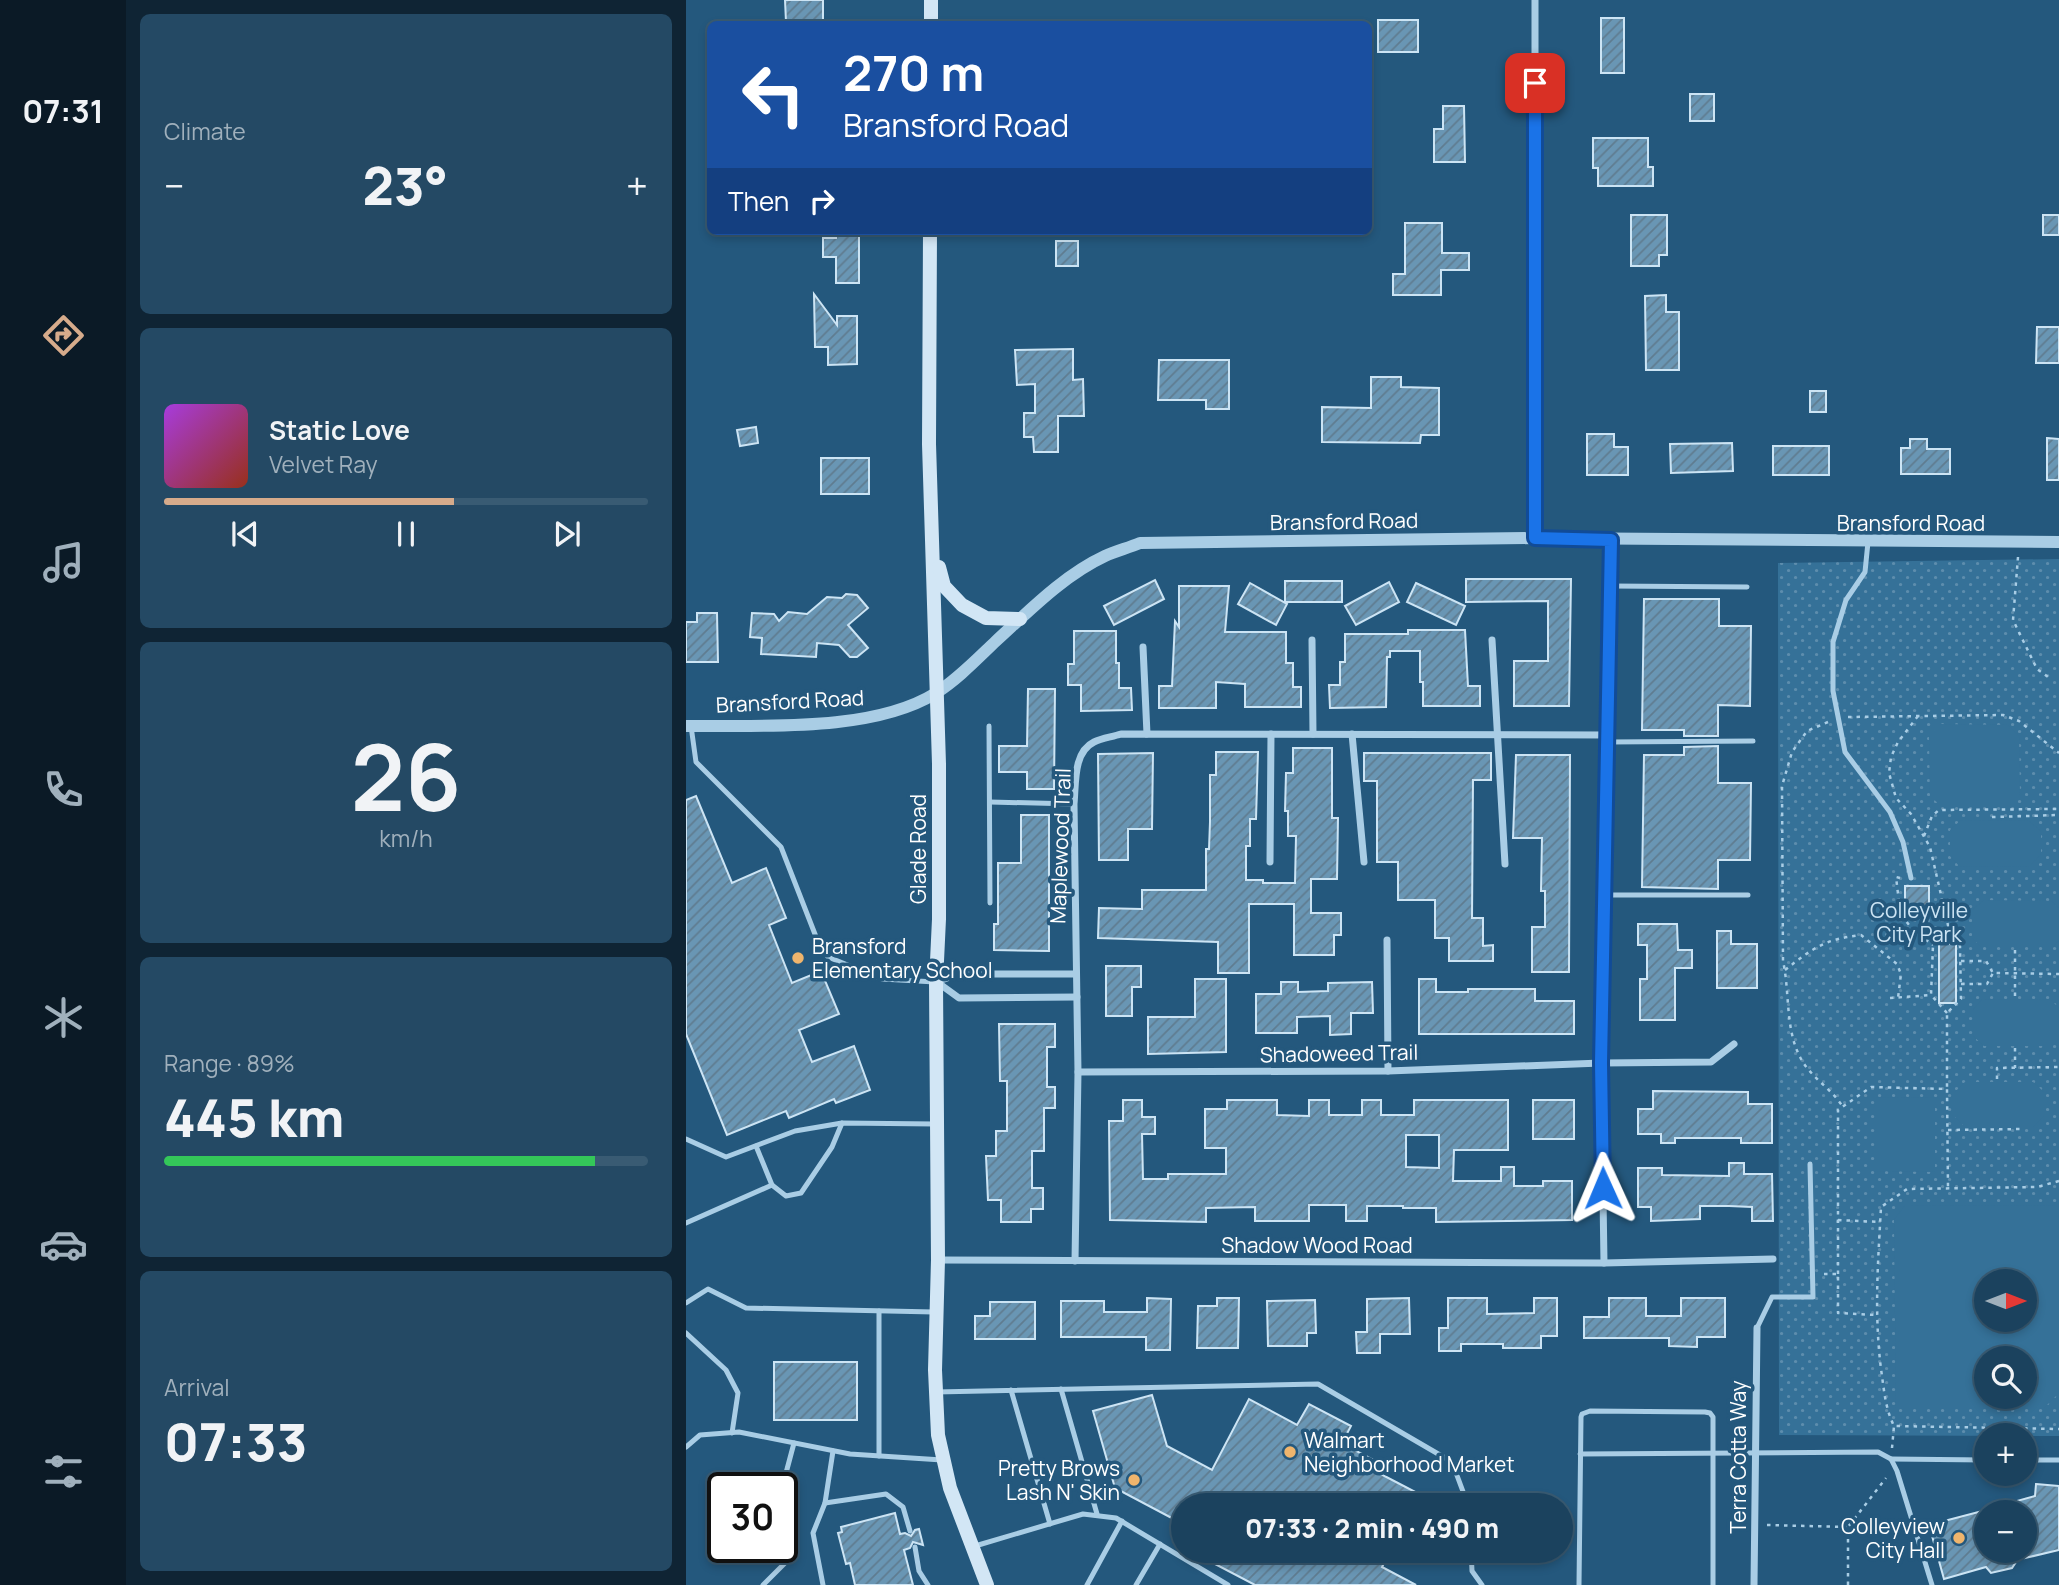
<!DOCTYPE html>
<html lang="en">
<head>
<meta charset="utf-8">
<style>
  :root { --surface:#1b425e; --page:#244964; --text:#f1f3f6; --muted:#a0b0bc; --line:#395b73; --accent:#d6ab8b }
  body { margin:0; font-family:Manrope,sans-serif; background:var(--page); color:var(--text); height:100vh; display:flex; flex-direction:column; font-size:26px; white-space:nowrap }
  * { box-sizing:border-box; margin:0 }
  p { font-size:23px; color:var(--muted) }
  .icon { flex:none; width:38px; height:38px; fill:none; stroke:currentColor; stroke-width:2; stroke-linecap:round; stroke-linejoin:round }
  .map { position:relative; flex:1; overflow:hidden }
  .panel { display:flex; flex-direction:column; gap:14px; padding:14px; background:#0f2434; width:560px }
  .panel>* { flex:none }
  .banner { position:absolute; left:21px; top:21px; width:665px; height:214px; border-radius:10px; box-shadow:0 4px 10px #0003,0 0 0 2px var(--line); background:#1a4fa0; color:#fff; overflow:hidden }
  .needle { width:46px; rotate:90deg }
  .tools { position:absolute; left:1288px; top:1269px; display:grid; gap:14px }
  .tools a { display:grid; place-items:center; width:63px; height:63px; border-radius:50%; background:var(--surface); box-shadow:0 4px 10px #0003,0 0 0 2px var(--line); font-size:35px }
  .speed { position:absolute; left:21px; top:1472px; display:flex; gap:14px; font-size:35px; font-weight:700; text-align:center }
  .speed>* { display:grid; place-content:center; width:91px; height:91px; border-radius:50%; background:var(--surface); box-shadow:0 4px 10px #0003,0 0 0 2px var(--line); line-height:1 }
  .speed .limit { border:4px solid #111; border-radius:10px; background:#fff; color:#111 }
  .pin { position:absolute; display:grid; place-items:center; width:60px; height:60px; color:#fff; margin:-30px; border-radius:14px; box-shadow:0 4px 10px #0006 }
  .me { position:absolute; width:77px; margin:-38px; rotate:359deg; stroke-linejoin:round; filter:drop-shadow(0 0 5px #0008) }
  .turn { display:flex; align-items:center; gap:24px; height:147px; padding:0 21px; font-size:32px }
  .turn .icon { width:91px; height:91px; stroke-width:2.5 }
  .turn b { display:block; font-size:49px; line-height:60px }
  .then { display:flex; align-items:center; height:66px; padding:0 21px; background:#0003; gap:14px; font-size:26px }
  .big { font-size:52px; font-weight:800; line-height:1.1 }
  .panel .tile { flex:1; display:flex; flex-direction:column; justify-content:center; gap:10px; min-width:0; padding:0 24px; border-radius:10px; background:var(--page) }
  .panel .dial { align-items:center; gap:0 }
  .dial b { font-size:91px; line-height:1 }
  .song { display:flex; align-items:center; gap:21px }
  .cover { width:84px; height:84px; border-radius:10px; background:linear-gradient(135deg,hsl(280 70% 55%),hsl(10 70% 35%)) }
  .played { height:7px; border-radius:4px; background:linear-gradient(90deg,var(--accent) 60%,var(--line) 60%) }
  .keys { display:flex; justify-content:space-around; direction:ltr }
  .heat { display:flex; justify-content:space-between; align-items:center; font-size:38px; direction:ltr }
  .charge { height:10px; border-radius:5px; background:linear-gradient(90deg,#34c759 89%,var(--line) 0) }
  .trip { position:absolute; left:485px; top:1493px; width:402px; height:70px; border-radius:35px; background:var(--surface); box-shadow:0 4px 10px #0003,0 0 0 2px var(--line); font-weight:800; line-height:70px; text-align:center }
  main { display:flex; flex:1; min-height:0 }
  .dock { display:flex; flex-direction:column; width:126px; justify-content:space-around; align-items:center; background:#0b1a26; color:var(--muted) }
  .dock .icon { width:49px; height:49px }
  .dock .current { color:var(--accent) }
  .dock b { font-size:32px; color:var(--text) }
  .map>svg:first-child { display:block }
  .park { fill:url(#park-dots); fill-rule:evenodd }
  .pitch { fill:#357198; fill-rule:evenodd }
  .building { fill:url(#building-hatch); stroke:#cce4f4; stroke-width:2; fill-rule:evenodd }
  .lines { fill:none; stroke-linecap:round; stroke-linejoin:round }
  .path { stroke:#a9cde5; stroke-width:2.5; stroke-dasharray:3.5 5; stroke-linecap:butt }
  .service { stroke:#a9cde5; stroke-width:5 }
  .minor { stroke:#a9cde5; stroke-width:7 }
  .tertiary { stroke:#a9cde5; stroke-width:12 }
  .secondary { stroke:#d2e6f5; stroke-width:14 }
  .route-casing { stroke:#114b97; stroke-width:18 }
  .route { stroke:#1a73e8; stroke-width:12 }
  .poi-dot { fill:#efb56d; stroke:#24587d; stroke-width:2.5 }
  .labels { text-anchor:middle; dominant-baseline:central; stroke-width:7; stroke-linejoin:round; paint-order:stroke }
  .street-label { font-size:21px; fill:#fff; stroke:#24587d }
  .park-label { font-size:21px; fill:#cce4f4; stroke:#24587d }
  .poi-label { font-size:21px; fill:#fff; stroke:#24587d; text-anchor:start }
</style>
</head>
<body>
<main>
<nav class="dock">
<b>07:31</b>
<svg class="icon current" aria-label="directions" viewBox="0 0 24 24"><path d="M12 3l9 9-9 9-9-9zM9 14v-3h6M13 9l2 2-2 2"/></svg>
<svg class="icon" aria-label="music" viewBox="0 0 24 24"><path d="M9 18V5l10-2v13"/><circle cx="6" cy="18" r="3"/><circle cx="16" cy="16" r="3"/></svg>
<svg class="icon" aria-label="phone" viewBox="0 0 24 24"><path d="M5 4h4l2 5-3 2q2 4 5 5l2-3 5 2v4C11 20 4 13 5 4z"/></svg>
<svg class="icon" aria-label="climate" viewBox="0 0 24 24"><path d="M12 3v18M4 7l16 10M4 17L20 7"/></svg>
<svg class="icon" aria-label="car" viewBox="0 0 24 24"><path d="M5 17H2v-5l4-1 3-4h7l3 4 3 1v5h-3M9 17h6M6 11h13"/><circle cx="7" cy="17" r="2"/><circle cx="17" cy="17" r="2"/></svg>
<svg class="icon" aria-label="filters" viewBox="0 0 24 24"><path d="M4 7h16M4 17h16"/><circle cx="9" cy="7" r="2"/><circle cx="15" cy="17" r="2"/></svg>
</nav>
<section class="panel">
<div class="tile"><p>Climate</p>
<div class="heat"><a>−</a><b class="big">23°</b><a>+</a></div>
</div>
<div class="tile">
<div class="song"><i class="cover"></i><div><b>Static Love</b><p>Velvet Ray</p></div></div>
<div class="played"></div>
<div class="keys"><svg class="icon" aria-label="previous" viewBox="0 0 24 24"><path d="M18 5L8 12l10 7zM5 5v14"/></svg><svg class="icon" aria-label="pause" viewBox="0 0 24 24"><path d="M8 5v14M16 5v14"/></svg><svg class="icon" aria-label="next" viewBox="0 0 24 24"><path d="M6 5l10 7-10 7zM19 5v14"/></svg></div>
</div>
<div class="tile dial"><b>26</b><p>km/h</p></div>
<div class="tile"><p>Range · 89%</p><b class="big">445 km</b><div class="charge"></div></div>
<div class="tile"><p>Arrival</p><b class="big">07:33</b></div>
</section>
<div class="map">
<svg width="1373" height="1585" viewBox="0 0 1373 1585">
  <defs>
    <pattern id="park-dots" width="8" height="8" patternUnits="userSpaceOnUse" patternTransform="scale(1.75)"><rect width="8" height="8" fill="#357198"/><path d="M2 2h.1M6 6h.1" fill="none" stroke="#5d8dad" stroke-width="1.8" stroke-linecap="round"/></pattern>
    <pattern id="building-hatch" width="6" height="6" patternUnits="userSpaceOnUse" patternTransform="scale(1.75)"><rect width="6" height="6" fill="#6996b4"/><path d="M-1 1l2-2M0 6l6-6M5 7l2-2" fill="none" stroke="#5f7c90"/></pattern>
  </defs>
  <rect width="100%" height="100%" fill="#24587d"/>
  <path class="park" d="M1373,559v877l-280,-1 -1,-872zM1300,1281h39v39h-39zM1300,1358h39v38h-39z"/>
  <g class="pitch">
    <path d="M1255,724l67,1 11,11 1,58 -10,11h-70l-10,-9 -1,-61z"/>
    <path d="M1275,820l68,1 12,10v23l-11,12 -70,1 -10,-11v-26z"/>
    <path d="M1298,900l67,1 8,7v32l-6,7h-72l-9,-9v-28z"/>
    <path d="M1296,999l69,1 8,8v31l-7,7h-68l-11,-10v-26z"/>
    <path d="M1279,1082h68l11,10v24l-11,11h-68l-10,-10v-25z"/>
    <path d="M1190,1097l59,1v74l-59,-1z"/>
    <path d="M1219,1205l154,1v187l-15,15h-148l-2,-188zM1300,1281h39v39h-39zM1300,1358h39v38h-39z"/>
  </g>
  <g class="building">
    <path d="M99,0h38v21l-37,1z"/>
    <rect x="915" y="18" width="23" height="55"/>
    <rect x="692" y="20" width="40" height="32"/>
    <rect x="1004" y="94" width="24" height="27"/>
    <path d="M757,106h21l1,56h-31v-33h9z"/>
    <path d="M907,138h55v29h5v19h-55v-18h-5z"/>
    <path d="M945,215h36v40h-8v11h-28z"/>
    <rect x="1357" y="215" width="16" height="20"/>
    <path d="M719,223h37v30h27v17h-28v25h-48v-21h12z"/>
    <path d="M150,231h23v52h-23v-26h-13v-19h13z"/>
    <rect x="370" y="241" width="22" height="25"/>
    <path d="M128,294l23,31v-9h20v48l-29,1v-18h-13z"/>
    <path d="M980,295v17h13v58h-33l-1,-74z"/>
    <path d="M1351,327h22v36h-23z"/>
    <path d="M387,349v31l10,-1 1,37h-26v36h-24l-1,-15h-9v-24h11v-29l-18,1 -2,-35z"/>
    <path d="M473,360h70v49h-23v-9h-48z"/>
    <path d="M685,377h30v10l38,1v47h-18l-1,8 -98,-1v-35l49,1z"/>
    <rect x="1124" y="391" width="16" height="21"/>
    <path d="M70,427l2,16 -18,3 -3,-16z"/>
    <path d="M901,434h27v13h14v28h-41z"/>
    <path d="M1361,438l12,1v41h-12z"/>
    <path d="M1224,439h17v10h23v25h-49v-26h9z"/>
    <path d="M1046,443l1,28 -62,2 -1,-29z"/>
    <rect x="1087" y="446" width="56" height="29"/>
    <rect x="135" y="458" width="48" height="36"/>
    <path d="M780,579h105l-2,127h-55v-45h34v-60l-82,1z"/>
    <path d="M469,580l9,19 -50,26 -10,-19z"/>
    <rect x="599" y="581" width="57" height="21"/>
    <path d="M703,582l10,20 -43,23 -11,-19z"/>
    <path d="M564,583l37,21 -11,21 -38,-21z"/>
    <path d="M730,583l49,23 -9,19 -49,-23z"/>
    <path d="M493,586h50l-4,46h61v31h7v24h8v20h-56v-23l-29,-2v26h-57v-22h13l3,-65 4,6z"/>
    <path d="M160,594l11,1 11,13 -20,17 20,23 -11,9h-7l-11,-12 -22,-2 -1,14 -55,-3 1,-16 -12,-1 2,-24 22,1 5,7 9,-9 19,2 20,-17 15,1z"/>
    <path d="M958,599h75v27h32l-1,80 -32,-1v31h-34v-6h-42z"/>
    <path d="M11,613h20l1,49h-32v-40h11z"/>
    <path d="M722,630h57l3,56h12v20h-57v-24h-3v-31h-30v6h-3l-1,50 -56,1 -1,-23h11v-23h5v-28h63z"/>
    <path d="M388,631h42v32h3v25h12l1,22 -51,1v-26h-13v-21h6z"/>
    <path d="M342,689h27l-1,100h-27v-17h-28v-26h28z"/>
    <path d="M1032,746v37h33l-1,77h-32v29l-76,-2 2,-132h40v-8z"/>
    <path d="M607,748h39v70h6l-1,61h-26v34h30v22h-7v20h-40v-51h-45v69h-31v-31l-120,-4 1,-30 43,1v-19h64v-41h3l1,-27v-47h6v-23h42l-2,67h-6v27h-4v34h17v3h32l1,-47h-8v-25h-3l1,-38h7z"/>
    <path d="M467,753l-1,76h-24v31h-29l-1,-106z"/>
    <path d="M678,753h127v27h-18l-1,138h11v28l10,-1v16h-44v-23h-14v-38h-37v-38h-21v-81h-13z"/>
    <path d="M830,755h54l-1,217h-37v-45h13v-36h-4l1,-53h-29z"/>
    <path d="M10,796l36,87 34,-15 20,50 -17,7 23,58 29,-12 18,43 -40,16 13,32 42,-16 16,44 -34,13 -2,-4 -45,19 -3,-7 -59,24 -41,-101v-234z"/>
    <path d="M335,815h28v136l-55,-1v-26h4v-61h23z"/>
    <rect x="1219" y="886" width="24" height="23"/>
    <path d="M952,924h39l1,26h14v18h-17v52h-35v-41h7v-34h-9z"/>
    <path d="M1031,931h14v13h26v44h-40z"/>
    <rect x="1253" y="944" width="17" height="59"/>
    <path d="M420,966h35v21h-9v29h-26z"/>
    <path d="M509,979h31v73l-78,2v-37h47z"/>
    <path d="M733,979h17v13h32v-3h67v12h39v33h-155z"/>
    <path d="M595,982h17v10l30,-1v-8l44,-1 1,31h-22v21l-21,1v-19l-33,1v16h-41v-39h25z"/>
    <path d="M313,1024h56v23h-8v40h8v21h-11v43h-12v37h11v21h-12v13h-30v-22h-13l-2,-44h10v-25h11v-50h-7z"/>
    <path d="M967,1091l95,1v12h24v39h-31v-5h-66v5h-14v-9h-23v-25h15z"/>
    <path d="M437,1100h19v17h13v17h-13l1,45h25v-5h58v-26h-21v-39h22v-9h50v15l32,1v-16h20v15h33v-15h19v15h33v-15h94v50h-54l-1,31h48v-14h13v19h29v-5h29v39l-136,2v-14h-33v-2h-36v15h-21v-16h-37v16h-54v-14l-49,1v14l-96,-2 -1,-99h14zM720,1135h33v33l-33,-1z"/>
    <rect x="847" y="1100" width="41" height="39"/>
    <path d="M1043,1163h15v11h28l1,47h-21v-14l-23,-1h-29v13l-49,2v-14h-13v-39h24v7l67,1z"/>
    <path d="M461,1298l24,1 -1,51h-24v-13h-85v-36h43v11h43z"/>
    <path d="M531,1298h22l-1,50h-41l1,-42h19z"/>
    <path d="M723,1298l1,36h-30v19h-23l-1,-21h11v-33z"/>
    <path d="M762,1298h39v16l47,-1v-15h23v38h-16v12h-38v-4h-42v7h-22v-23h9z"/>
    <path d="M923,1298h37v18h35v-18h44v39h-28v10l-28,-1v-8h-85v-21h25z"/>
    <path d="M629,1300l1,33h-9v13h-39l-1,-45z"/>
    <path d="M304,1302h45v37h-60v-23h15z"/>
    <rect x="88" y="1362" width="83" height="58"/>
    <path d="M466,1395l15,51 45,24 37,-71 48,26 12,-21 42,22 -9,17 33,18 -4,8 50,26 -6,10h-232v19l-68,-36 -22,-77z"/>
    <path d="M1350,1484l23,2v64l-34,8v-46h-32l-1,-4 43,-12z"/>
    <path d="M1300,1510v40h38l-12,18 -21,5 -5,-6 -42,12 -15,-54z"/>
    <path d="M209,1513l5,21 5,-1 6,3 4,-6 4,-1 4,16 -10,-3 -3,6 -6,2 9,35h-58l-5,-22 -4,1 -8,-31 4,-1 -1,-5z"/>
    <path d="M536,1550h169l-9,17 34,18h-161l-40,-21z"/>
  </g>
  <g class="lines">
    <g class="path">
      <path d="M1332,557l-5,63 24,49 14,10"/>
      <path d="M1232,716l-20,26 -7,15 -2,16 7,25 15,16 19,33 20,87 10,12 1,53 -14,14v76"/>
      <path d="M1162,717l155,-2 16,6 40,32"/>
      <path d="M1142,722l-21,9 -15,21 -10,34 1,175c7,32 2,67 17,96 10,20 31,31 43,50"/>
      <path d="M1306,817l67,-2"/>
      <path d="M1238,836l8,-20 7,-6 120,-1"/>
      <path d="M1214,878l-4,-1c5,41 3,43 37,68"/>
      <path d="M1329,950v46"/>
      <path d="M1275,961h25l7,12 66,1"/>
      <path d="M1099,970c28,-22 40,-31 76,-35l36,29 4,10 -3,24"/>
      <path d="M1275,984h26l6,-11"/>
      <path d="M1204,998l41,-3"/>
      <path d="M1261,1013l-16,-18 2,-50 16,-15"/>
      <path d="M1329,1048v20"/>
      <path d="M1311,1079v-11l62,-1"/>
      <path d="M1262,1130l76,-1"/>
      <path d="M1373,1181l-22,6 -130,2 -26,18c-3,56 -7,105 0,162 3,20 4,39 13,57l165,3"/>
      <path d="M1152,1220l42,2"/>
      <path d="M1138,1274h14v39l38,2"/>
      <path d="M1152,1274v-164l33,-23 76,2 1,99"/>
      <path d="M1206,1448l2,-22"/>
      <path d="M1081,1525l81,2"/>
      <path d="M1162,1585v-58l38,-49"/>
    </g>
    <g class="service">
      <path d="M1182,542l-3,30 -19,28 -13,42v49l12,61 45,60 13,30 8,36"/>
      <path d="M924,586l137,1"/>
      <path d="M5,726l5,36 85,85 39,100 8,10 54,22 53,3"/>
      <path d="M303,726l1,177"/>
      <path d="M922,742l145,-1"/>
      <path d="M304,802l84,2"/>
      <path d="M919,895h143"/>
      <path d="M0,1139l40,18 69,-26 47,-8 93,1"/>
      <path d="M86,1185l14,11 15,-3 31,-46 10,-24"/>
      <path d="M0,1223l86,-38 -16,-39"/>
      <path d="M0,1303l22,-14 38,19 188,4"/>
      <path d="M1071,1328l15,-31h41l-3,-133"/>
      <path d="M0,1333l40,37 12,23 -6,40"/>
      <path d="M375,1389l36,125"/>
      <path d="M325,1390l39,134"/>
      <path d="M250,1392l382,-8 134,78 16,43"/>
      <path d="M0,1447l14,-12 39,-3 111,22 92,6"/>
      <path d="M894,1454l298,-2 13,7 6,12 35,114"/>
      <path d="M193,1456v-145"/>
      <path d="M1205,1459l95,1"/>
      <path d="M1339,1460h34"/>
      <path d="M96,1488l12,-45"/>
      <path d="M139,1503l61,-9 17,13 7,24"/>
      <path d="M289,1546l108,-32 33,4 112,67"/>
      <path d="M229,1547l4,24 9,14"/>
      <path d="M785,1550l1,21 10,14"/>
      <path d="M77,1585l32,-32 -1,-24 -9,-16 -3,-18"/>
      <path d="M137,1585l-10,-52 12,-30 8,-52"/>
      <path d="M401,1585l35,-64"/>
      <path d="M450,1585l24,-41"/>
      <path d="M893,1585l2,-168 1,-3 8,-3 115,1 5,1 3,4v168"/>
    </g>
    <g class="minor">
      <path d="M849,0v538"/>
      <path d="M626,640l1,94"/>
      <path d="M806,640l13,224"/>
      <path d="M457,647l4,87"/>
      <path d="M666,734l12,128"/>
      <path d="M584,862l1,-128"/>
      <path d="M701,940l1,131"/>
      <path d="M250,982l22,-8h118"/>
      <path d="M251,982l22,16 118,-1"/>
      <path d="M392,1072l310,-1 213,-8 110,-1 23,-18"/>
      <path d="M252,1260l666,3 169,-4"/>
      <path d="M389,1261l3,-189 -4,-268c2,-20 -1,-52 20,-62 8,-4 18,-5 27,-8l487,1"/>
      <path d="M918,1263l-3,-200 10,-523"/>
      <path d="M1068,1585l3,-257"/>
    </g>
    <path class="tertiary" d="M0,726c74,-1 186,7 250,-33 22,-14 41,-34 60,-52 33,-30 68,-66 109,-85 11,-5 23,-8 35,-13l395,-5 524,4"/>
    <g class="secondary">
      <path d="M245,24v-24"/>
      <path d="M244,231l-1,213 10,320v155l-3,63 2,278 -3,110 3,65 12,53 37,97"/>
      <path d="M253,567l5,19 18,19 24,13 34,1"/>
    </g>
  </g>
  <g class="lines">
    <defs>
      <path id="route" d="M849,83v455l76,2 -10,523 2,125"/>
    </defs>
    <use href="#route" class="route-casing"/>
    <use href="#route" class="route"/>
  </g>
  <g class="poi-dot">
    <circle cx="112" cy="958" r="7"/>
    <circle cx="604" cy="1452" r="7"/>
    <circle cx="448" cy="1480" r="7"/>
    <circle cx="1273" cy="1538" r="7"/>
  </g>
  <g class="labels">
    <g class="street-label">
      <text transform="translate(658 521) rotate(-1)">Bransford Road</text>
      <text x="1225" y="523">Bransford Road</text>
      <text transform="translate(104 701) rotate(-3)">Bransford Road</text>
      <text transform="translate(374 846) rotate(-88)">Maplewood Trail</text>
      <text transform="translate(232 849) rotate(-90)">Glade Road</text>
      <text transform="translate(653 1053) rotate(-1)">Shadoweed Trail</text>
      <text x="631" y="1245">Shadow Wood Road</text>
      <text transform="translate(1052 1457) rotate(-90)">Terra Cotta Way</text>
    </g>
    <g class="park-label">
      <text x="1233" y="910">Colleyville<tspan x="1233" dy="24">City Park</tspan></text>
    </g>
    <g class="poi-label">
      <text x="126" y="946">Bransford<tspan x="126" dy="24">Elementary School</tspan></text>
      <text x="618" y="1440">Walmart<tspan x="618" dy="24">Neighborhood Market</tspan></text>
      <text x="434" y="1468" text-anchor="end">Pretty Brows<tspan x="434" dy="24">Lash N' Skin</tspan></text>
      <text x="1259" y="1526" text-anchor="end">Colleyview<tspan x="1259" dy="24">City Hall</tspan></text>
    </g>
  </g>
</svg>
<div class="tools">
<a><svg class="needle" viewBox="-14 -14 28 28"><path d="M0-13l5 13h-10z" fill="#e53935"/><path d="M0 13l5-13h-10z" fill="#a0b0bc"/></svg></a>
<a><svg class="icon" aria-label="search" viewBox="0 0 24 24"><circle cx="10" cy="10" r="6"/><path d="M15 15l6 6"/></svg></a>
<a>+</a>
<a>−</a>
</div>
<div class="speed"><div class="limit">30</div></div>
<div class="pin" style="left:849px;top:83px;background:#d93025"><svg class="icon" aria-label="arrive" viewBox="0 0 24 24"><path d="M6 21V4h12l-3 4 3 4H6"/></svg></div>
<svg class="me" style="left:917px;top:1188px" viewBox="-20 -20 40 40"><path d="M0-17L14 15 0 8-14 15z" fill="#1a73e8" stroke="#fff" stroke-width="4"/></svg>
<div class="trip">07:33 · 2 min · 490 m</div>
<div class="banner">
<div class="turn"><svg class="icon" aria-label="left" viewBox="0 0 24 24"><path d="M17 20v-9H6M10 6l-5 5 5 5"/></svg><div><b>270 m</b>Bransford Road</div></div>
<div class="then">Then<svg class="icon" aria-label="right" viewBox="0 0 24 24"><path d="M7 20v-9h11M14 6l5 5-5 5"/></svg></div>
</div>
</div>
</main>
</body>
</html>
